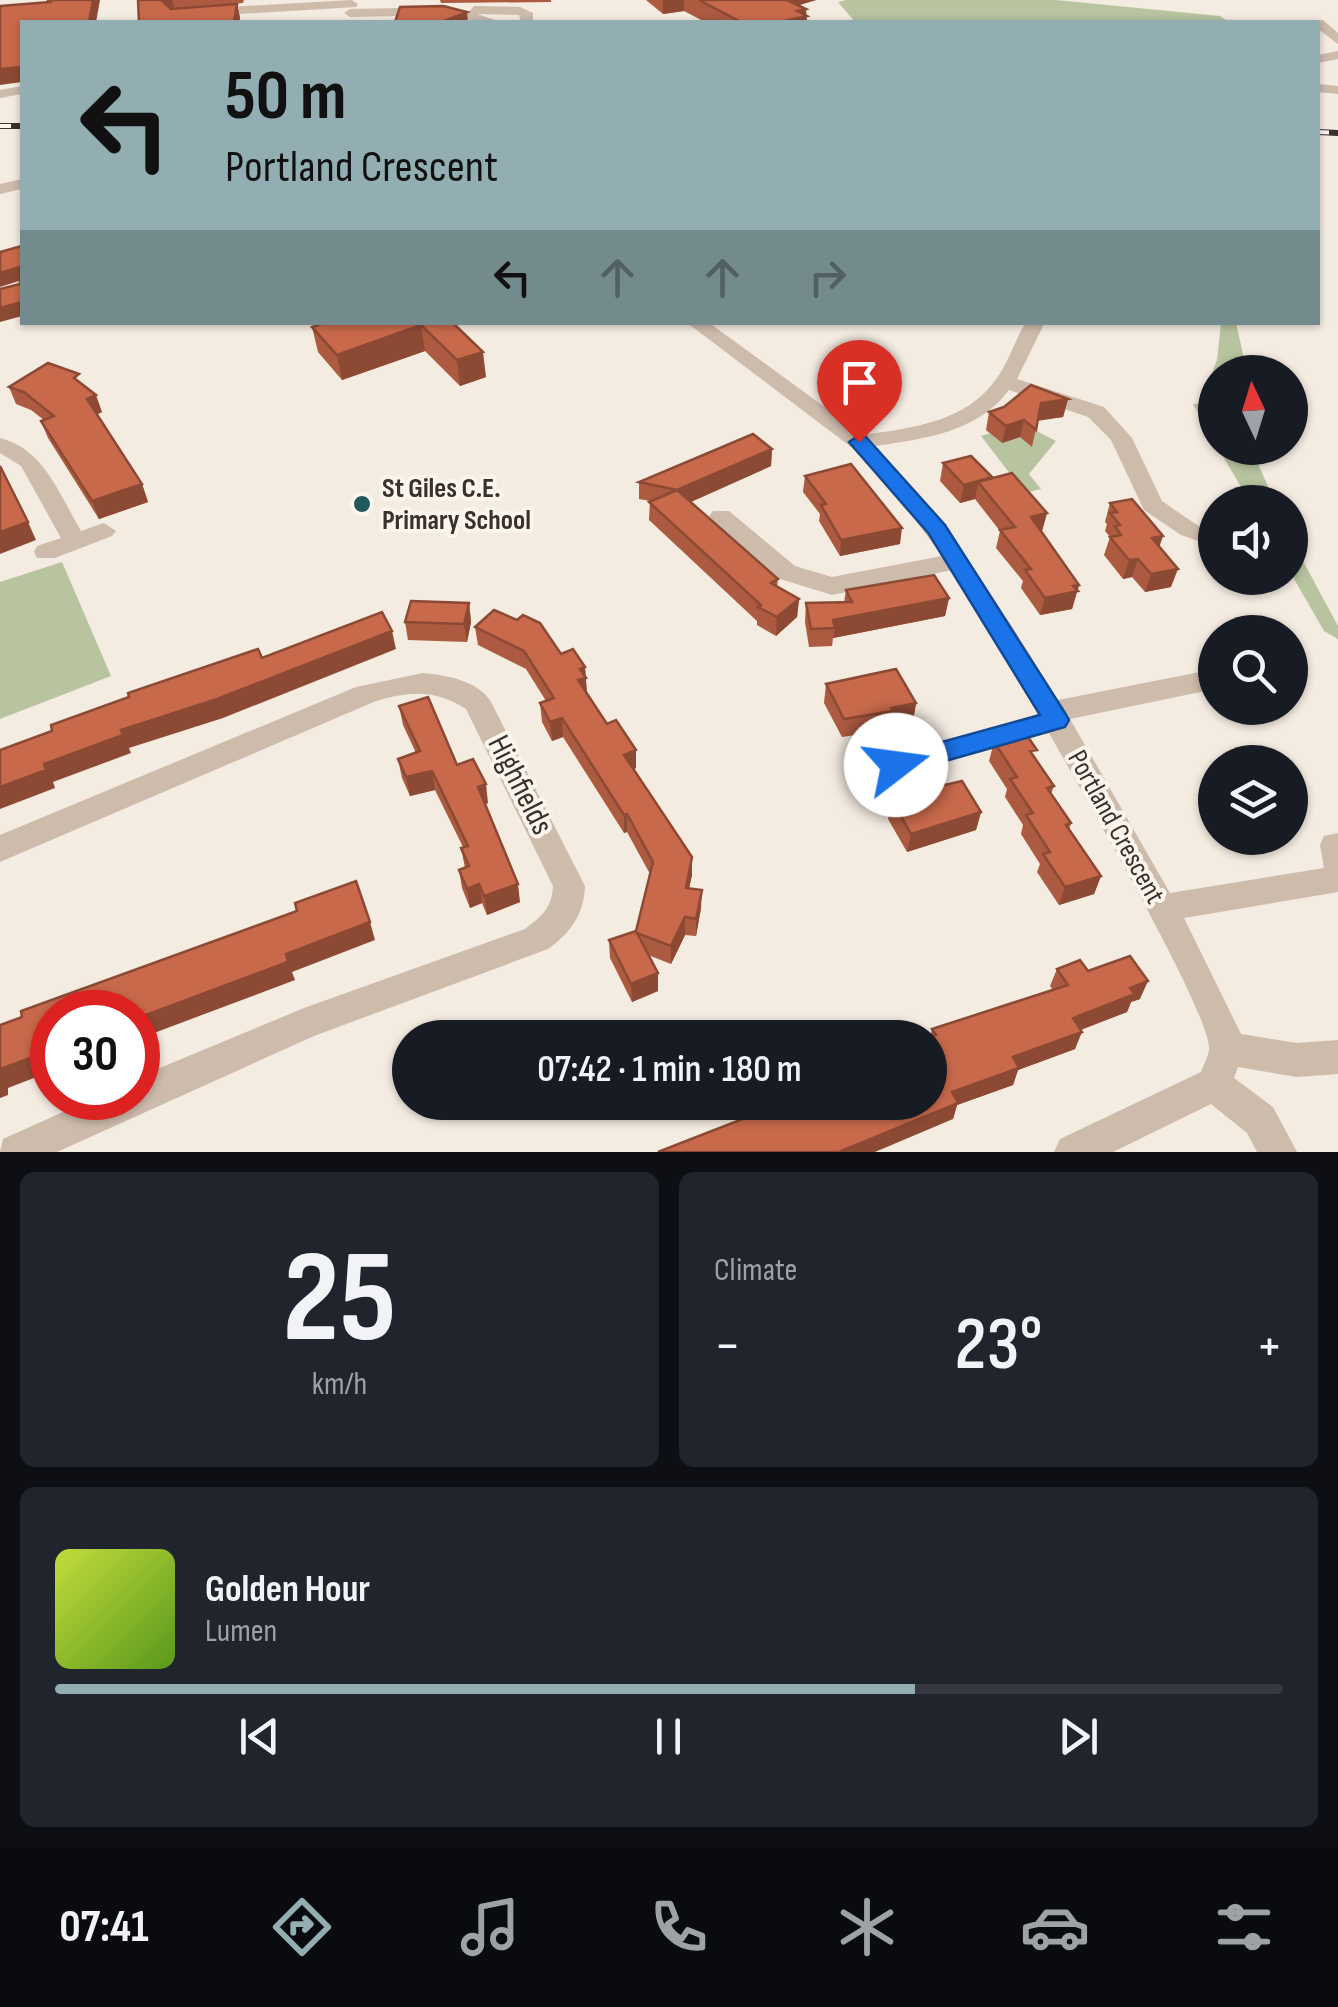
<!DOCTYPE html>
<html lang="en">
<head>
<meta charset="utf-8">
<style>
  :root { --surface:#171b24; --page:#20242c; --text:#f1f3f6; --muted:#9ea1a6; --line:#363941; --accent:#92aeb2 }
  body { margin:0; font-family:"Sofia Sans Condensed",sans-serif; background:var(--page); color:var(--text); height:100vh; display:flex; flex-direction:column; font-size:38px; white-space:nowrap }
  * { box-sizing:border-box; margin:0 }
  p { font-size:32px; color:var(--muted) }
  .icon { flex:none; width:55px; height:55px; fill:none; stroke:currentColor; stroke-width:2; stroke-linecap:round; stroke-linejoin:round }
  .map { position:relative; height:1152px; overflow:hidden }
  .side { display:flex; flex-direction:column; gap:20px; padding:20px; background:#0d0f14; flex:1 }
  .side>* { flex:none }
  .top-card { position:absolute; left:20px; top:20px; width:1300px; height:305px; border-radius:0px; box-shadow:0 2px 8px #0004; background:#92aeb2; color:#111; overflow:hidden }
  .needle { width:65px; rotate:356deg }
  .buttons { position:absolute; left:1198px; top:355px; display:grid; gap:20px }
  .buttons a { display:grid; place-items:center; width:110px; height:110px; border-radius:50%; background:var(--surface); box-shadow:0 2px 8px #0004; font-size:50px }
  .speed { position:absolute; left:30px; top:990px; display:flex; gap:20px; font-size:50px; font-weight:700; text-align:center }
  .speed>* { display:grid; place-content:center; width:130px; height:130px; border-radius:50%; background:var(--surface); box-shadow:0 2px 8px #0004; line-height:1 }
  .speed .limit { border:15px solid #d22; background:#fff; color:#111 }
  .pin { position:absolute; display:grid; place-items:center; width:85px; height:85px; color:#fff; margin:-102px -42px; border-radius:50% 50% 50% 0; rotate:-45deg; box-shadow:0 0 10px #0007 }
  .pin .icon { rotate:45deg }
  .me { position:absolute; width:110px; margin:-55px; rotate:75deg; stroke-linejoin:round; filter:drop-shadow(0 0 8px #0008) }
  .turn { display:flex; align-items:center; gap:35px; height:210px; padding:0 40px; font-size:45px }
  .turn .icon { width:130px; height:130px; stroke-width:2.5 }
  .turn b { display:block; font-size:70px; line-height:85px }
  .lanes { display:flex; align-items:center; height:95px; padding:0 40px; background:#0003; justify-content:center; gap:50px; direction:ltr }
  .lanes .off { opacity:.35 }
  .big { font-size:75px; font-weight:600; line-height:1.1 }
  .side .card { flex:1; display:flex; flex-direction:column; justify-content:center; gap:15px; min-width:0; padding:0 35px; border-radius:15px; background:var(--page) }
  .side .dial { align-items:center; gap:0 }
  .dial b { font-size:130px; line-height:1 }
  .song { display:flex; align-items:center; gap:30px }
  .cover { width:120px; height:120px; border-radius:15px; background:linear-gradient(135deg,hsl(70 70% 55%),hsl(90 70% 35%)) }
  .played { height:10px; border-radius:5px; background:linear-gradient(90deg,var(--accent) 70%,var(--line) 70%) }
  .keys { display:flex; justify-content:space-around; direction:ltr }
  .heat { display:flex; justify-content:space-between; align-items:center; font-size:55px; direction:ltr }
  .side .tiles { flex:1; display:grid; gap:20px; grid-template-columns:1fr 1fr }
  .card:last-child { grid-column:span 2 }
  .trip { position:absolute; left:392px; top:1020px; width:555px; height:100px; border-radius:50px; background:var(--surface); box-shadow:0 2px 8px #0004; font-weight:600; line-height:100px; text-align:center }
  .tab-bar { display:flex; height:160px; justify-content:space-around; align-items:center; background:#090b0e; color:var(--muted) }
  .tab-bar .icon { width:70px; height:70px }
  .tab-bar .selected { color:var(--accent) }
  .tab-bar b { font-size:45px; color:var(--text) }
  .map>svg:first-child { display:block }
  .green { fill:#b8c4a0 }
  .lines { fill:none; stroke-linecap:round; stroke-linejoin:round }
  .minor { fill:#cdbbac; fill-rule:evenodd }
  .rail-casing { stroke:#3b302b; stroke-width:6 }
  .rail { stroke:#fbf5ee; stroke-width:4; stroke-dasharray:11; stroke-linecap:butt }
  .wall { fill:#ac5a40 }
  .shaded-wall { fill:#8c4a34 }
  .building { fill:#c8694b; stroke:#8c4a34; stroke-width:2.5 }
  .route { fill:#1a73e8; stroke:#114b97; stroke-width:2.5 }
  .poi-dot { fill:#1f5a5e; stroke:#fbf5ee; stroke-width:4 }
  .labels { text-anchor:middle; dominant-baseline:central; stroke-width:8; stroke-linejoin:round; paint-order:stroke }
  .poi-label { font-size:28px; font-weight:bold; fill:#3b302b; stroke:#fbf5ee; text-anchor:start }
  .street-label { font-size:28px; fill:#3b302b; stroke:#fbf5ee }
  .near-street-label { font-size:32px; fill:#3b302b; stroke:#fbf5ee }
</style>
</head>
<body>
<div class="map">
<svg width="1338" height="1152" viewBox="0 0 1338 1152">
  <rect width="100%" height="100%" fill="#f4ebe1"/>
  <g class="green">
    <path d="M846,0h210l164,16 9,6h-374l-17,-20z"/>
    <path d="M1221,323h15l11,49h-32v70l-22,-38 19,-1 -6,-13 11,-30z"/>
    <path d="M1021,423l35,18 -27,33 12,15 -16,4 -44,-57 9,-3 12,10 18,-6z"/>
    <path d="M1218,448h33l24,54h-25z"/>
    <path d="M1290,537l48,89v13l-14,-8 -34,-59z"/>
    <path d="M62,562l49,114 -111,43v-137z"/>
  </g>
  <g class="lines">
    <g class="minor">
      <path d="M352,0l6,4 -2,3 -149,9 -6,-4 6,-4z"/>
      <path d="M474,6l46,1 13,6v9h-12l-2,-7 -42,-1 24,8h-20l-32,-7 -99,2 -6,-4 6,-4 99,-2 20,5z"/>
      <path d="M1313,20h10l15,13v11l-20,-15z"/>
      <path d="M1338,51v8l-20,4v-8z"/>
      <path d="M1318,84l20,2v8l-20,-2z"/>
      <path d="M22,86v8l-22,4v-8z"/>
      <path d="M22,179v10l-22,5v-10z"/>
      <path d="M686,322h22l155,113c49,-7 104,-13 134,-57 12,-17 18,-38 29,-56h19l-28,57 87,28 28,31 30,63 35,24 18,6v16l-34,-12 -37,-25 -33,-70 -23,-23 -79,-27c-31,42 -85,49 -134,56 74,77 127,164 183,254l157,-31v20l-145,30 100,174 154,-25 -4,-23 4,-9 14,-3v59l-154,26 57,116 56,9 41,-3v34l-41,3 -59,-10 -4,11 39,29 24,45h-40l-10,-19 -36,-29 -98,48h-59l6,-13 141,-67c2,-6 7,-15 8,-22 4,-34 -135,-272 -160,-317l-152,43 -10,-3 -5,-8 5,-8 151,-43 -86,-144 -120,25 -55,-17 -64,-57 -4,-5 4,-5h16l66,55 37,11 110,-21 -42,-57 -49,-52z"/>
      <path d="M0,438c44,11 59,56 81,93l23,-8 12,8 -4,5 -57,22h-18l-3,-6 3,-6 24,-8 -40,-72 -21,-13z"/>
      <path d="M423,673c23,2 56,8 68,29l94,184c-1,29 -15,47 -37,63l-234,87 -257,116h-57l3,-13 91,-41h44v-21l166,-69 221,-79c17,-13 27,-21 28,-43l-87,-177c-30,-20 -57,-18 -90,-8l-376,161v-27l356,-148z"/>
    </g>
    <defs>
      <g id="rail">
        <path d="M0,126h22"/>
        <path d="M1318,132l20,1"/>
      </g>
    </defs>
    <use href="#rail" class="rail-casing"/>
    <use href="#rail" class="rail"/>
  </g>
  <g class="wall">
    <path d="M138,0h106l-1,3 -71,6 65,-5 3,14 -1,4h-100z"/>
    <path d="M440,0h111v2l-110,1z"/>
    <path d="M646,0h170l-18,5 8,11 1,6h-102l-21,-11 -21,3z"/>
    <path d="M326,322h129l1,4 30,51 -26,9 -35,-35 -83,29 -24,-28 -6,-25z"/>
    <path d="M83,385l19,27 -5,2 45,70 6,18 -49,17 -51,-81 -7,-17 3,-1 -13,-10 -15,-6 -7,-17z"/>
    <path d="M1068,399l-5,18 -25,3 -6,27 -12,-10 -18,6 -16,-13 3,-18z"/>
    <path d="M772,449l-1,17 -80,36 87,77 -1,8 22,12 -2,18 -21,19 -19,-11v-4l-108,-101 1,-19 -11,-2v-17z"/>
    <path d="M943,463l49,14 -1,2 56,34 -5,18 37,54 -7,24 -32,6 -19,-27 2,-7 -27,-33 4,-17 -25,-32 -15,4 -20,-22z"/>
    <path d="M805,476l95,68 -60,12 -21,-35 1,-7 -17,-22z"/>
    <path d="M1110,503l49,44 12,40 -26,5 -13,-15 -9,2 -19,-24 6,-18 -5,-6 2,-7 -2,-2z"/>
    <path d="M846,590l103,8 -4,18 -112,22 -1,8 -23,1 -4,-25 1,-19h38z"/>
    <path d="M469,603l2,19 -4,20 -59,-2 -3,-18z"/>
    <path d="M475,627l86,27 24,13 2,26 20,31 29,26v18l-2,1 58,106 -3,13 12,20 -5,28 -11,-1 -14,29 -23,-9 10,18v18l-26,11 -22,-44 -1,-18 27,-9 14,-57 -23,-42 -3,1 -61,-96 -11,4 -10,-19 -2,-19 6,-2 -20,-32 -48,-24z"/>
    <path d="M826,684l90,19 -3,18 -22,5 -1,4 -48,7 -18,-34z"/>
    <path d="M399,706l58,59 31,38 -3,1 35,98 -33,13 -5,-12 -12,5 -8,-20 -3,-18 6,-2 -4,-20 2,-1 -28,-57 -25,6 -8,-18 -4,-19 18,-6 -13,-28z"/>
    <path d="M994,742l40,16 20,28 -3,8 20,29 -2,7 32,46 -7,18 -35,11 -22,-33 3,-8 -19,-30 2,-9 -18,-28 2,-8 -18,-28z"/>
    <path d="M945,785l36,27 -5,18 -69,22 -19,-33 4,-19 9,-2 2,-8z"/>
    <path d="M1057,969l31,2 52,28 -9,3 -4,10 -46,18 -6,19 -57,21 -5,15 -56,20 -4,14 -23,-17v-65l2,-8 121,-39 -3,-4z"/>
  </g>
  <g class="shaded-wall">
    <path d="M93,0h7l-4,22h-7z"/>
    <path d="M161,0h11l2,7 -10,7z"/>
    <path d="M663,0h21v11l-21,3z"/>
    <path d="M775,0h41l-42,13z"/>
    <path d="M237,4l3,14 -1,4h-5z"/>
    <path d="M806,9l1,13h-27l17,-11z"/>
    <path d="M467,12l1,10h-26z"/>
    <path d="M22,67v15l-22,3v-16z"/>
    <path d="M20,267l2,13 -22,7v-14z"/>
    <path d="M22,302v14l-22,6v-14z"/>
    <path d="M421,325l4,26 -83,29 -5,-25z"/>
    <path d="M483,352l3,25 -26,9 -3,-26z"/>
    <path d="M96,395l6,17 -8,4 -7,-17z"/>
    <path d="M1068,399l-5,18 -26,4 4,-18z"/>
    <path d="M1024,420l-4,17 -18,6 4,-17z"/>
    <path d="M772,449l-1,17 -94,42v-18z"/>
    <path d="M992,477l-4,17 -10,-12 -3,17 -15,4 4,-18z"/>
    <path d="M142,484l6,18 -49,17 -7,-18z"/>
    <path d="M1047,513l-5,18 -15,3 4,-17z"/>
    <path d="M28,522l8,18 -36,14v-22z"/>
    <path d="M902,528l-2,16 -60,12 1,-16z"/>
    <path d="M1163,536l-6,18 -5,-16z"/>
    <path d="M1138,559l-6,18 -9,2 6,-19z"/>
    <path d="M1178,569l-7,18 -26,5 6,-18z"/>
    <path d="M1079,585l-7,24 -32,6 5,-17z"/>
    <path d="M949,598l-4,18 -112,22 2,-10 -2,-8z"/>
    <path d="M799,599l-2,18 -21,19 1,-19z"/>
    <path d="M469,603l2,19 -4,20 -3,-18z"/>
    <path d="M392,631l4,18 -173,69 -94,30 2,5 -78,29 2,6 -55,21v-22l44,-23 77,-34z"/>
    <path d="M585,667l2,29 -9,-16 2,-11z"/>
    <path d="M916,703l-3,18 -22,5 2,-15 -2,-3z"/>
    <path d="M562,718l1,19 -11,4 -2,-19z"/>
    <path d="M636,750v18l-11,5 -1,-18z"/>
    <path d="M432,771l3,19 -25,6 -4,-19z"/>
    <path d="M486,784l2,19 -7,3 -3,-19z"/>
    <path d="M981,812l-5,18 -69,22 4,-18z"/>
    <path d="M627,814v18l-3,1v-18z"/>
    <path d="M692,857v18l-7,31 1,-18z"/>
    <path d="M1101,876l-7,18 -35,11 6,-18z"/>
    <path d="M479,884l3,19 -12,5 -3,-19z"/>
    <path d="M518,884l2,18 -33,13 -3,-19z"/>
    <path d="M702,890l-1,18 -5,28v-17z"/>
    <path d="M685,917v18l-14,29v-18z"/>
    <path d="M370,922l5,18 -83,32 3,8 -157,59v-21l148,-64z"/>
    <path d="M658,973v18l-26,11 -1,-18z"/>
    <path d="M1148,981l-8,18 -9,3 -4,10 -61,23 7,-17 57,-30z"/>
    <path d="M1082,1032l-7,17 -57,21 -5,15 -56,20 -4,14 -78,33h-36l113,-60 61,-35z"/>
    <path d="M52,1050v21l-44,17v7l-8,3v-29z"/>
  </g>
  <g class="building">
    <path d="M48,0h45l-4,22h-67v45l-22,2v-63l50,-4z"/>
    <path d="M138,0h23l10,9 66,-5 -3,18h-95z"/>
    <path d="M699,0h88l19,9 -9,2 10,5 -27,6h-39z"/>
    <path d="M443,6l24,6 -25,10h-47l5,-15z"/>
    <path d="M22,246v56l-22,6v-19l20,-5v-17l-20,6v-21z"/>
    <path d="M326,322h126l31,30 -26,8 -36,-35 -84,30 -25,-28z"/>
    <path d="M48,363l31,11 -5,4 22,17 -9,4 55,85 -50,17 -51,-80 13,-5 -30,-24 -15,-5z"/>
    <path d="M1031,385l37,14 -27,4 -5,27 -12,-10 -18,6 -17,-14 15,-5z"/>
    <path d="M753,434l19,15 -95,41 -38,-8z"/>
    <path d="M971,456l21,21 -28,8 -21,-22z"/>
    <path d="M851,464l51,64 -61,12 -20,-35 5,-1 -21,-28z"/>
    <path d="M0,466l28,56 -28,10z"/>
    <path d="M1012,473l35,40 -16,4 48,68 -6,1 5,5 -33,7 -20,-28 6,-1 -31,-39 15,-3 -37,-45z"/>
    <path d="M677,490l101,89 -7,4 28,16 -22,18 -19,-10 3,-2 -112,-103z"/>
    <path d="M1132,499l31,37 -11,2 26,31 -27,5 -13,-15 -9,1 -19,-23 11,-2 -6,-9 5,-1 -10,-12 7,-1 -7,-9z"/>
    <path d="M934,575l15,23 -116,22 2,8 -24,1 -5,-26 46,-1 -6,-12z"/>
    <path d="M411,601l58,2 -5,21 -59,-2z"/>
    <path d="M494,610l23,10 6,-5 17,8 21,31 12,-5 12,18 -5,2 6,9 -8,2 29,44 9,-4 20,30 -12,5 68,102 -6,31 16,2 -6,29 -11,-2 -14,29 -34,-13 21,40 -27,11 -22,-44 27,-9 17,-69 -26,-48 -3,1 -62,-97 -12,4 -10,-19 14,-5 -30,-47 -49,-24z"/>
    <path d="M382,612l10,19 -175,68 -96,31 2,5 -79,29 2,6 -46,17v-37l52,-19 -1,-6 78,-28 -1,-4 130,-44 4,9z"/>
    <path d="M896,669l20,34 -25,5 2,3 -49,8 -18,-35z"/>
    <path d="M428,697l29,68 16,-6 13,25 -8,3 40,97 -34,12 -5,-12 -12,5 -8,-19 10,-4 -8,-18 7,-2 -36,-75 -26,6 -8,-18 22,-8 -21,-45z"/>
    <path d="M1026,734l11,16 -7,1 24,35 -7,2 24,35 -5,2 35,51 -36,11 -22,-33 7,-2 -24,-37 7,-2 -23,-34 7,-2 -23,-35z"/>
    <path d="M941,778l4,7 17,-4 19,31 -70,22 -19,-34 15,-4 -4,-6z"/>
    <path d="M356,881l14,41 -84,32 2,8 -150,56v-6h-86v38l-52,19v-44l22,-8 -1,-6 276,-100 -2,-8z"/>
    <path d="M1130,956l18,25 -18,7 5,6 -62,24 9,14 -69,25 6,11 -67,24 6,11 -119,49h-181l128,-50h144v-64h-1l7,-3 -4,-6 136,-44 -11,-16 23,-9 8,11z"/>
  </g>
  <path class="route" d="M859,435l7,2 79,88 120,188 4,7 -4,7 -169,48 -9,-3 -4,-7 4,-8 153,-42 -111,-181 -80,-92z"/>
  <circle class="poi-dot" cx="362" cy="504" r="10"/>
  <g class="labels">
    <g class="poi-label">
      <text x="382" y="488">St Giles C.E.<tspan x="382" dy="32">Primary School</tspan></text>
    </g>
    <g class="street-label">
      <text transform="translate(1116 827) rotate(61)">Portland Crescent</text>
    </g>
    <g class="near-street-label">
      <text transform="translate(520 785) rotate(63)">Highfields</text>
    </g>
  </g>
</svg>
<div class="buttons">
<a><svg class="needle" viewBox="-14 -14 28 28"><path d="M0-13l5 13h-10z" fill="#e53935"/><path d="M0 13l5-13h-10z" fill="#9ea1a6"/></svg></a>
<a><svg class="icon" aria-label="sound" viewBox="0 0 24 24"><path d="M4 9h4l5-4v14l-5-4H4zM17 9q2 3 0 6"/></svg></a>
<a><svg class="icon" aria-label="search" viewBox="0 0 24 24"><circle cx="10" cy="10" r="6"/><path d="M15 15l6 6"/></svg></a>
<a><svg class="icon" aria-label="layers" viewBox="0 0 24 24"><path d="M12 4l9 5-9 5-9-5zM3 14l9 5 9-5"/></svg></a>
</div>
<div class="speed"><div class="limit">30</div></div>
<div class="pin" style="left:859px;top:442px;background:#d93025"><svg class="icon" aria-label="arrive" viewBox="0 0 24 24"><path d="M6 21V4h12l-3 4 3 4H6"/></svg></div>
<svg class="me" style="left:896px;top:765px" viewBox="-20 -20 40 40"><circle r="19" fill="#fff"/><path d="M0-13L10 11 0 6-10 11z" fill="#1a73e8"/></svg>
<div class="trip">07:42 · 1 min · 180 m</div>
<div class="top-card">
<div class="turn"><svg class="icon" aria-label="left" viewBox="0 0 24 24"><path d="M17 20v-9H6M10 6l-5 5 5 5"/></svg><div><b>50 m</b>Portland Crescent</div></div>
<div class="lanes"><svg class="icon" aria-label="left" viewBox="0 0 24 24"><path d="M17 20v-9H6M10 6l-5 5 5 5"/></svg><svg class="icon off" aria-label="ahead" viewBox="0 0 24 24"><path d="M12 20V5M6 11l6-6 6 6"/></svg><svg class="icon off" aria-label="ahead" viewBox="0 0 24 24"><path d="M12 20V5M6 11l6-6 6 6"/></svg><svg class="icon off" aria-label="right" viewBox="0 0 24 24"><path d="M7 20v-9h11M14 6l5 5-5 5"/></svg></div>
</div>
</div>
<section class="side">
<div class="tiles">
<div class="card dial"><b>25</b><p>km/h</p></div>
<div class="card"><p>Climate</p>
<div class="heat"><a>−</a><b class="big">23°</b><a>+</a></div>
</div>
<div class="card">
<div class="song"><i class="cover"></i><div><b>Golden Hour</b><p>Lumen</p></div></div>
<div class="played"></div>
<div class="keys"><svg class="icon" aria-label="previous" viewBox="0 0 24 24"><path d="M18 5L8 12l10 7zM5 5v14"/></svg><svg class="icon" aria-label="pause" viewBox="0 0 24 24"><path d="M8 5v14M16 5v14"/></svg><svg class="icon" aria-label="next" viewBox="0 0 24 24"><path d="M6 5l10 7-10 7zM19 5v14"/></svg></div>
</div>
</div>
</section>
<nav class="tab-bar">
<b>07:41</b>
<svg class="icon selected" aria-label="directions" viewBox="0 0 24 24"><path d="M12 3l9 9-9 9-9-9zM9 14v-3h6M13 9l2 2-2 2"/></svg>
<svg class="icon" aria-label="music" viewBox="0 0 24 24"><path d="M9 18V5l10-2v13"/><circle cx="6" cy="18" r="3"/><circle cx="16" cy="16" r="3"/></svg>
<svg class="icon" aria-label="phone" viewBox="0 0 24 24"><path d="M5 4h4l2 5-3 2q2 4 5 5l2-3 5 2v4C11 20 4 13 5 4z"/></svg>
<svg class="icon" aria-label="climate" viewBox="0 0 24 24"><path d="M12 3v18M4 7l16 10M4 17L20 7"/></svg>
<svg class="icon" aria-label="car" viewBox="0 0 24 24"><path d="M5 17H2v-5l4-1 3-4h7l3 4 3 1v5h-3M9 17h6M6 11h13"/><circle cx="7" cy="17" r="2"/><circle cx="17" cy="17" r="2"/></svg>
<svg class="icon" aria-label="filters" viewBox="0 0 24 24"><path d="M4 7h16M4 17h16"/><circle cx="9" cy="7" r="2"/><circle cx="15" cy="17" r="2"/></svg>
</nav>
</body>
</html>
